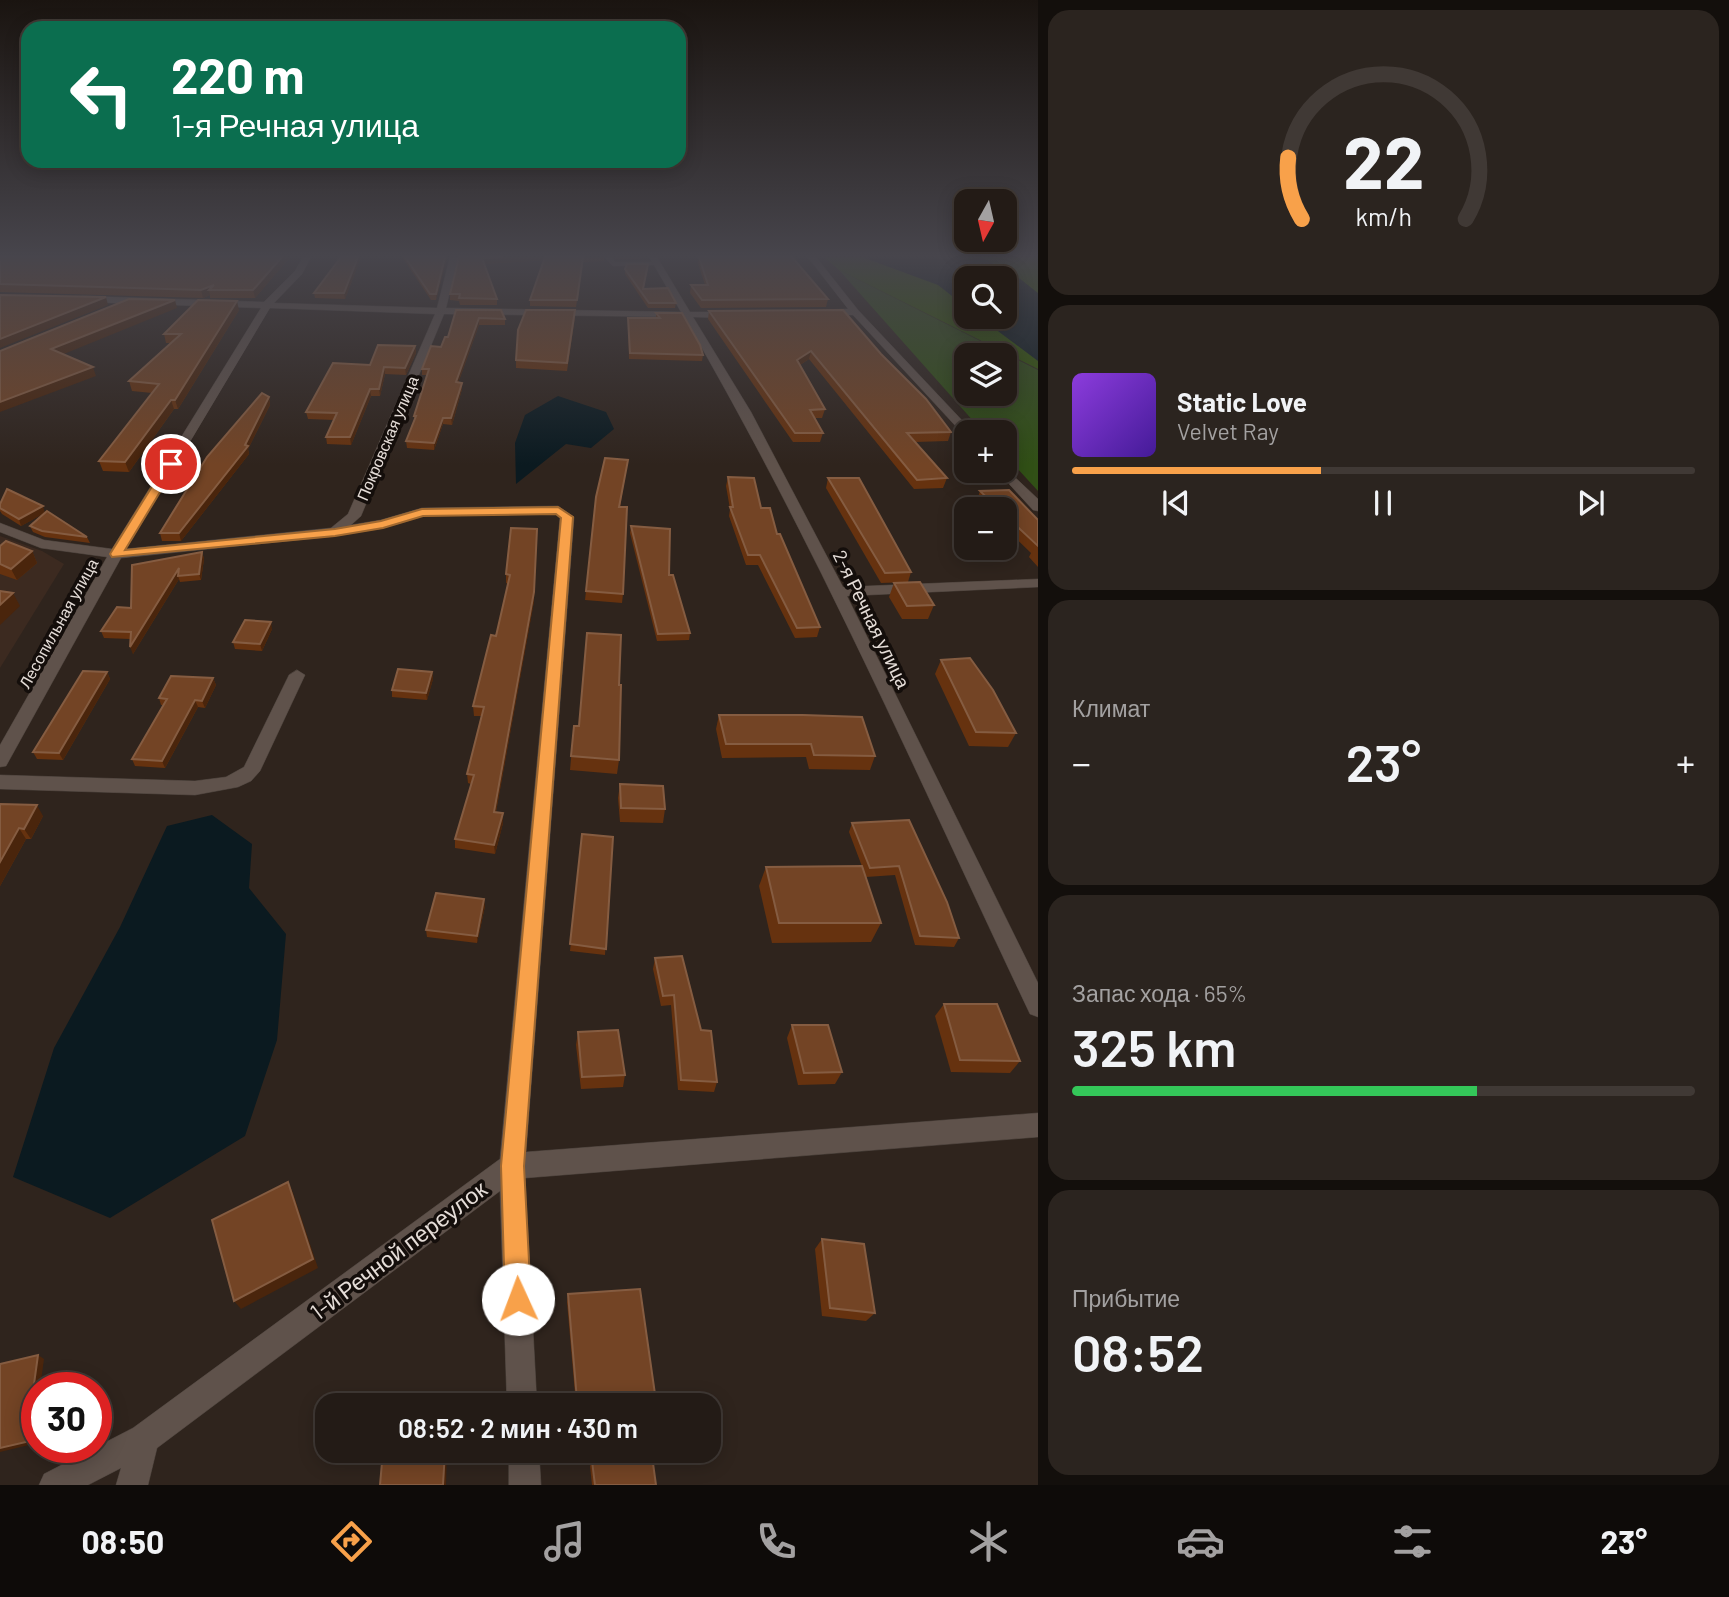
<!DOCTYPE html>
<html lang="ru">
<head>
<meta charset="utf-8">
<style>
  :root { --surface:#231b16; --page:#2b241f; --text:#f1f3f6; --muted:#a3a1a1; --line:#403935; --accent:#f8a14a }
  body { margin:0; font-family:Barlow,sans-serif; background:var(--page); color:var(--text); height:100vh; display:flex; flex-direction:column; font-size:26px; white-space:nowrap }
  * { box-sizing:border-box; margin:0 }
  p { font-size:23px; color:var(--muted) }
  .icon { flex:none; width:38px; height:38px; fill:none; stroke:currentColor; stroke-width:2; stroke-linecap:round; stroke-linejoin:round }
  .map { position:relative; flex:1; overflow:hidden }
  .panel { display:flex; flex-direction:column; gap:10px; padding:10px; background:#130f0c; width:691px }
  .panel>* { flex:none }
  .guide { position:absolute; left:21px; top:21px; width:665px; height:147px; border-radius:21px; box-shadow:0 4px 18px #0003,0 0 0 2px var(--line); background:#0b6e4f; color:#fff; overflow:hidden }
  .needle { width:46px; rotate:188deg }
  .buttons { position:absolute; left:954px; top:189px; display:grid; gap:14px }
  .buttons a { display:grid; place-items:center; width:63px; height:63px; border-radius:14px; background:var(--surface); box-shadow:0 4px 18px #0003,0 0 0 2px var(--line); font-size:35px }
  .speed { position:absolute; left:21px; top:1372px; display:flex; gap:14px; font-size:35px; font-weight:700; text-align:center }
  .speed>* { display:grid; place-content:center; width:91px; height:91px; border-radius:50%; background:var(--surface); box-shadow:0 4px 18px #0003,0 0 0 2px var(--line); line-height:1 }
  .speed .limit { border:10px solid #d22; background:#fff; color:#111 }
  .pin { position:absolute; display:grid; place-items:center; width:60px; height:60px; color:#fff; margin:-30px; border:4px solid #fff; border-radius:50%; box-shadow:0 2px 7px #0007 }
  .me { position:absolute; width:77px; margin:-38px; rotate:358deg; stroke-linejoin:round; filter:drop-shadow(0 0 5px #0008) }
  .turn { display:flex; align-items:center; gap:24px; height:147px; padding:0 35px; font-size:32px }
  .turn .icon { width:91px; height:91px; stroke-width:2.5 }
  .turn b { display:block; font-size:49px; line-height:60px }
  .big { font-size:52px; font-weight:600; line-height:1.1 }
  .panel .tile { flex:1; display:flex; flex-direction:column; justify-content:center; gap:10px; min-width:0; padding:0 24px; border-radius:21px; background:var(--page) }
  .panel .dial { align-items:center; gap:0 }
  .dial svg { height:182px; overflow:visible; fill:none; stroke:var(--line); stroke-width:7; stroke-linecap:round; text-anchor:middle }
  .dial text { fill:var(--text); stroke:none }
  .song { display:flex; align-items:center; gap:21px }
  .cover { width:84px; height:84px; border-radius:10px; background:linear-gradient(135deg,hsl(270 70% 55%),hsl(260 70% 35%)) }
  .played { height:7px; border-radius:4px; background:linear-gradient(90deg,var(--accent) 40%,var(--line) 40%) }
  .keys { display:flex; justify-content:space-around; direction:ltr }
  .heat { display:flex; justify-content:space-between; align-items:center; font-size:38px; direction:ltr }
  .charge { height:10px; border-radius:5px; background:linear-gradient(90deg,#34c759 65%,var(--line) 0) }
  .trip { position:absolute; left:315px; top:1393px; width:406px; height:70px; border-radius:21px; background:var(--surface); box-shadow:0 4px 18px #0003,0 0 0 2px var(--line); font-weight:600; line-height:70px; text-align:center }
  .menu { display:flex; height:112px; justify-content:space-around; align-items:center; background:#0e0b09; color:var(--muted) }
  .menu .icon { width:49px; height:49px }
  .menu .on { color:var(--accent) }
  .menu b { font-size:32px; color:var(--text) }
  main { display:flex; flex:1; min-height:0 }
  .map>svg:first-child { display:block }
  .built { fill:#3c2a20 }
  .green { fill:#315016; fill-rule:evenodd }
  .forest { fill:#305901; fill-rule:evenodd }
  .water { fill:#0b1a20 }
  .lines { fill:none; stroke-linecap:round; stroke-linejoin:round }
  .minor-casing { stroke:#483f39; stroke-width:1 }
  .minor { fill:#5f524b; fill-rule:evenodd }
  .wall { fill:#66320f }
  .shaded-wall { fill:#4a250c }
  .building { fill:#734425; stroke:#855c41; stroke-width:2 }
  .route { fill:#f8a14a; stroke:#a16930; stroke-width:2 }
  .labels { text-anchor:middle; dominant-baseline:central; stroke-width:7; stroke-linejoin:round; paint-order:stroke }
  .far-street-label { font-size:16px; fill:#e5ddd8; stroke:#140e0b }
  .street-label { font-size:19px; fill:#e5ddd8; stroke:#140e0b }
  .near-street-label { font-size:23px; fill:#e5ddd8; stroke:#140e0b }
</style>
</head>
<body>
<main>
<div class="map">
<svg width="1038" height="1485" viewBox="0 0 1038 1485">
  <rect width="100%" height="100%" fill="#2f241d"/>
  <path class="built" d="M0,536l42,15 22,13 -64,104z"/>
  <path class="green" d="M839,270l199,100v121l-33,-36 -1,-23h-21zM966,355h38v39h-38z"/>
  <path class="forest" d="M824,257h214v112l-199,-99zM966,278h38v39h-38z"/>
  <g class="water">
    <path d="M862,257h119l34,18 23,18v68l-59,-44h25v-39h-38v29l-28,-22z"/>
    <path d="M558,396l48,16 8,17 -23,19 -25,-4 -50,40 -1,-41 10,-28z"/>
    <path d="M212,815l40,29 -3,44 37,46 -9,106 -32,96 -135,82 -97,-41 41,-129 66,-121 47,-101z"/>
  </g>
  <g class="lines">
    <defs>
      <g id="minor">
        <path d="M303,257h8l-9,17 -28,29 163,5 13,-51h8l-12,51 235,4 -27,-47 -41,1 -9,-9h8l3,5h37l-3,-5h8l33,55h42l5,3 -5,3 -39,-1 58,95 92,175 195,-8v8l-191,9 191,387v34l-8,-3c-111,-234 -215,-473 -346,-697l-240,-3 -83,202 -10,9 30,-5 41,-12 136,-2 16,11 -48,635 512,-39v24l-513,41 12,227h-30l-7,-214 -343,257 -9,37h-32l5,-17 -33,17h-49l5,-11 89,-46 367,-269 60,-641 -5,-4 -132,2 -40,12 -48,8 -214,22 -115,208 -6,1v-22l107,-188 -66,-9 -41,-16v-9l44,17 68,9 149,-241 -179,-6 -4,-3 4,-3 182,6 31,-31zM270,308l165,6 -87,200 -17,14 -205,21z"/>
        <path d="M808,257h8l42,53 115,122 -10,2 -110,-119h-33l-2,-2 5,-3 25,-1z"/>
        <path d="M1004,467l34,32v12l-5,-1 -33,-36 -2,-3h6z"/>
        <path d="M297,670l8,5 -45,96 -9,10 -13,6 -43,8 -195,-6v-14l195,6 31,-4 18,-10 45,-92z"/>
        <path d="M509,1451h30l2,34h-32z"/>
      </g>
    </defs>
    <use href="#minor" class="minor-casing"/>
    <use href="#minor" class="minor"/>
  </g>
  <g class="wall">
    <path d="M0,257h290l-35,41h-45v-3l-7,3 -203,-6z"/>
    <path d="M336,257h25l-16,42 -30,-1 -1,-5 25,-33z"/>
    <path d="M402,257h45l-11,43h-5z"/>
    <path d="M459,257h145v4l-21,1 -7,45 -46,-1v-6l14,-40 -60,4 13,35v6h-37l-1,-4 -9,-1v-6z"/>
    <path d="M614,257h27v2h-25z"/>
    <path d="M699,257l129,42 -2,8 -125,1 -11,-15 1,-8h14l-7,-22z"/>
    <path d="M625,269h23l-5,20 33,14 -1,5h-27l-23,-34z"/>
    <path d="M239,310l-61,99h-4l-45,63 -26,-1 -4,-10 53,-68 -20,-2 -3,-10 43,-38h-6l-2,-9z"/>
    <path d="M456,310l49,9v6h-26l-21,58h4v6l-10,36 -9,-1 -9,26 -27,-2 -1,-7 8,-20v-5l13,-41h-5v-6l26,-32z"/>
    <path d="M709,311l172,43 70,78 -3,9 -33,1 32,36 -4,10 -29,1 -105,-130 -9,6 25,44 -3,9h-7l8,15 -3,9h-27l-85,-123z"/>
    <path d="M656,313l47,42 -1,6 -73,-2 -1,-41h28z"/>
    <path d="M575,317l-8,54 -51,-3v-8z"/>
    <path d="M415,346l1,7 -10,22 -21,-1 -5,22h-9l-20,49 -24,-1 -1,-7 8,-17 -26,-1 -2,-7 64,-47z"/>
    <path d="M269,397l1,8 -22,44 1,5 -68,87h-19l-2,-8z"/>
    <path d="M628,460l-8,47 3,87 -1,9 -37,-3 1,-9z"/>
    <path d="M728,477l33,31 16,26 43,93 -3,10 -22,1 -37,-73h-12l-17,-49 1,-7 -4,-23z"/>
    <path d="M828,478l83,94 -3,10 -27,1 -55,-95z"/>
    <path d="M980,491l58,29v47l-9,-10 2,-4 -27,-26v-18h-17l-10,-9z"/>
    <path d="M0,504l45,9 42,24 3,6 -45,-6 -12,-5 -3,-6 14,-13 -23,13 -19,-12 -2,-3z"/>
    <path d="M631,526l38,49 21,58 -1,7 -32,1 -27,-108z"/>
    <path d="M511,528l23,73 -38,211 7,1v10l-8,31 -40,-6v-9l16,-55 -3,-1 -1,-9 14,-58h-7l-1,-10 23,-70 12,-52 -2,-1v-9z"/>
    <path d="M0,546l32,5 5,12 -20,17 -17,-6z"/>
    <path d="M202,552l2,7 -3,21 -21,2 -1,-3 -46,75 -3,-15 -26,-1 -3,-7z"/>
    <path d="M894,583l40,22 -6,14h-26l-13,-22z"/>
    <path d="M272,629l-10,22 -27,-2 -2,-7z"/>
    <path d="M941,660l75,73 -8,14 -39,-1 -34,-72z"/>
    <path d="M107,672l3,7 -47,81 -26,-1 -4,-7z"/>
    <path d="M432,672l1,7 -6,21 -35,-3v-7z"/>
    <path d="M213,678l3,7 -11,23 -7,-1 -33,61 -30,-2 -3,-7 31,-54h-2l-2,-7z"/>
    <path d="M619,685v75l-2,14 -47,-4 4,-44h5z"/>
    <path d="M719,715l156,41 -5,14 -61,-1 -3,-12 -84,1 -6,-29z"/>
    <path d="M620,784l45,25 -2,14 -43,-1 -2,-24z"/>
    <path d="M0,804l43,12 -12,23h-5l-26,47z"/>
    <path d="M909,820l50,118 -5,9 -39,-2 -20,-70 -29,2 -17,-45 3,-9z"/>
    <path d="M582,834l31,3 -8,118 -35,-4z"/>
    <path d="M766,867l115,56 -10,19 -99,1 -13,-57z"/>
    <path d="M485,906l-8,37 -50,-6 -1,-7z"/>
    <path d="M655,958l46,72 16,52 -3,10 -36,-2 -7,-85 -10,1 -8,-37z"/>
    <path d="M944,1004l76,57 -10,12 -59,-1 -16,-56z"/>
    <path d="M792,1025l50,47 -7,12 -37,1 -11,-47z"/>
    <path d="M578,1032l47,43 -2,12 -42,2 -5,-44z"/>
    <path d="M822,1239l53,74 -9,8 -44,-5 -7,-67z"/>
    <path d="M568,1294l87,100 -4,6 -75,5 -9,-103z"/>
    <path d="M592,1461l64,24h-64l-2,-19z"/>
  </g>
  <g class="shaded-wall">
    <path d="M282,257h8l-35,41 -2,-8z"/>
    <path d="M358,257h3l-16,42 -1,-6z"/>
    <path d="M445,257h2l-11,43v-6z"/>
    <path d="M503,257h43v3l-64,4v-6z"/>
    <path d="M214,285l-5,5 1,5 -7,3 -2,-8z"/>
    <path d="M106,297l2,8 -108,43v-9z"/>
    <path d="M175,300l2,8 -123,50 -3,-9z"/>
    <path d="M237,301l2,9 -61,99 -3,-9z"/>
    <path d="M479,318v7l-23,64v-7z"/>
    <path d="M415,346l1,7 -10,22 -1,-7z"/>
    <path d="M811,351l-2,8 -14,9 2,-8z"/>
    <path d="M93,367l3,9 -96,36v-10z"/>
    <path d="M384,367l1,7 -5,22 -1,-7z"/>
    <path d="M462,383v6l-10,36 -1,-7z"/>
    <path d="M370,389l1,7 -20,49 -1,-8z"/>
    <path d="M269,397l1,8 -22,44 1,5 -68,87 -2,-8 66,-88z"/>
    <path d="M171,400l3,9 -45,63 -4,-10z"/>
    <path d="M443,418v6l-9,26v-7z"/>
    <path d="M43,506l2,7 -24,13 -2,-7z"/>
    <path d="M537,529l-3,72 -40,220v-9z"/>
    <path d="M32,551l5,12 -20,17 -6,-11z"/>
    <path d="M202,552l2,7 -3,21 -2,-6z"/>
    <path d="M179,568l-1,8 1,3 -46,75 -3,-7z"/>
    <path d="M13,593l7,13 -20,19v-20z"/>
    <path d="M271,622l1,7 -10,22 -2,-7z"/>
    <path d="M107,672l3,7 -47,81 -4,-7z"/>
    <path d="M432,672l1,7 -6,21 -1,-7z"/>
    <path d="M213,678l3,7 -11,23 -3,-7z"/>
    <path d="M195,700l3,7 -33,61 -3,-7z"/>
    <path d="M37,805l6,11 -12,23 -7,-10z"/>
    <path d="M503,813v10l-8,31 -1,-9z"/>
    <path d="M19,828l7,11 -26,47v-24z"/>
    <path d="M484,899l1,7 -8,37v-7z"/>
    <path d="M288,1182l5,11 25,75 -77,41 -7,-8z"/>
    <path d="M38,1355l6,4 -4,29h-3v26l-4,30 -33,8v-4z"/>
    <path d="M445,1451h2l-1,34h-3z"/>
  </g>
  <g class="building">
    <path d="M0,257h282l-29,33h-44l5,-5 -13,5 -201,-6z"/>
    <path d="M341,257h17l-14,36h-30z"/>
    <path d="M405,257h40l-9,37h-6z"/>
    <path d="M459,257h44l-21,1 15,41 -38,-1 1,-4h-10z"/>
    <path d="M545,257h38l-6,43h-47z"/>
    <path d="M699,257h93l36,42 -126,1 -11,-15h17z"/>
    <path d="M627,264h21l-5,25 25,-1 8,15h-27l-24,-34z"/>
    <path d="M0,295l106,2 -106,42z"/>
    <path d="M129,299l46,1 -124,49 42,18 -93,35v-51z"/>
    <path d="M198,300l39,1 -62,99h-4l-46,62 -26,-1 60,-77 -30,-3 52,-47h-17z"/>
    <path d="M456,310h45l4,9 -26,-1 -23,64 6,1 -11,35h-8l-9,25 -28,-2 10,-25h-2l15,-47h-7l9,-23 10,1 4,-10h3z"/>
    <path d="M526,310h49l-8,53 -51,-3 2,-30z"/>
    <path d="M843,310l38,44 45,45 25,33 -44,1 40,45 -30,2 -106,-129 -14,9 28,49 -15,1 13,23h-28l-86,-122z"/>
    <path d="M656,313h26l18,32 3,10 -73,-2 -2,-35h32z"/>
    <path d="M378,345l37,1 -10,22 -21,-1 -5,22h-9l-20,48h-24l11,-24 -31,-1 27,-49 37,2z"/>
    <path d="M262,393l7,4 -24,48 3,1 -69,87h-19l47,-76z"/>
    <path d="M605,458l23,2 -9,47h8l-4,87 -37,-3 10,-94z"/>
    <path d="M728,477l26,1 7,30h9l7,26h3l40,93 -23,1 -37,-73h-12l-18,-48h3z"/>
    <path d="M828,478h31l52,94 -26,1z"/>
    <path d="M7,489l36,17 -24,13 -19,-11v-4z"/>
    <path d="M1009,490l29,30v26l-34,-32v-5h-5l-19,-18z"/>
    <path d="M47,511l40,26 -45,-6 -12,-5z"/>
    <path d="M631,526l39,3 -1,46h4l17,58 -32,1z"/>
    <path d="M511,528l26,1 -3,63 -40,220 9,1 -9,32 -39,-6 19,-64 -7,-1 17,-67 -11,-1 18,-71 5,1 14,-61 -4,-1z"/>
    <path d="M6,541l26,10 -21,18 -11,-5v-18z"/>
    <path d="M202,552l-3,22 -21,2 1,-8 -49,79 1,-15 -30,-1 16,-24 14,1 1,-43z"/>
    <path d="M920,582l14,23 -27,1 -13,-23z"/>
    <path d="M0,591l13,2 -13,12z"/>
    <path d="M245,620l26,2 -11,22 -27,-2z"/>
    <path d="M587,633l34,2 -2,50h2l-2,75 -48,-4 3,-30h5z"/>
    <path d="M970,658l23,32 23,43 -40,-1 -35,-72z"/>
    <path d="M398,669l34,3 -6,21 -34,-3z"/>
    <path d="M83,671l24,1 -48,81 -26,-1z"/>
    <path d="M171,676l42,2 -11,23 -7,-1 -33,61 -30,-2 35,-60 -8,-1z"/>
    <path d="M719,715h84l59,2 13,39 -61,-1 -3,-11h-85z"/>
    <path d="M620,784l43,2 2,23 -44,-1z"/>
    <path d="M0,804l37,1 -13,24 -5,-1 -19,34z"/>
    <path d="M909,820l38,82 12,36 -39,-2 -21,-70 -29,2 -18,-45z"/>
    <path d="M582,834l31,3 -7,112 -36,-5z"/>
    <path d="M862,866l19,57h-102l-13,-56z"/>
    <path d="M436,893l48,6 -7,37 -51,-6z"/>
    <path d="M682,956l19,74 10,1 6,51 -36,-2 -7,-85 -11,1 -8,-38z"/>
    <path d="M944,1004h53l23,57 -60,-1z"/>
    <path d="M792,1025h36l14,47 -38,1z"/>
    <path d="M618,1030l7,45 -43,2 -4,-45z"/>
    <path d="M288,1182l25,77 -79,42 -22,-81z"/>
    <path d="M822,1239l42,5 11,69 -45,-5z"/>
    <path d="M640,1289l15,105 -78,6 -9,-106z"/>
    <path d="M38,1355l-12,87 -26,6v-84z"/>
    <path d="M383,1451h62l-2,34h-63z"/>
    <path d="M652,1456l4,29h-61l-3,-24z"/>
  </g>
  <linearGradient id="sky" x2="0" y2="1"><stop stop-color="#1a1410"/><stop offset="0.55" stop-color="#47454c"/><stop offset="1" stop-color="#47454c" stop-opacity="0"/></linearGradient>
  <rect width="1038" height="465" fill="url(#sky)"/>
  <path class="route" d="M171,460l6,4 -52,86 210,-21 46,-8 41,-12 136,-2 15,10 -49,649 7,133 -4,9 -9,4 -9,-4 -4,-9 -4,-133 60,-648 -5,-4 -133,2 -40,12 -48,8 -223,21 -2,-3 56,-90z"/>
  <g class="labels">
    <g class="far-street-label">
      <text transform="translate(387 438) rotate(-67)">Покровская улица</text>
      <text transform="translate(58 623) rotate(-61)">Лесопильная улица</text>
    </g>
    <g class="street-label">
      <text transform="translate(872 619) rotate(64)">2-я Речная улица</text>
    </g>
    <g class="near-street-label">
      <text transform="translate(398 1250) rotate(-37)">1-й Речной переулок</text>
    </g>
  </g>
</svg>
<div class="buttons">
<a><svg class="needle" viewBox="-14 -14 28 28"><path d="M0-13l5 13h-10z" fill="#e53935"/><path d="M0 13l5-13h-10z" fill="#a3a1a1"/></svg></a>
<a><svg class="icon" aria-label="search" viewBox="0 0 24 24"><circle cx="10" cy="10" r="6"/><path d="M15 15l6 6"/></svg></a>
<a><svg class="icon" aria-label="layers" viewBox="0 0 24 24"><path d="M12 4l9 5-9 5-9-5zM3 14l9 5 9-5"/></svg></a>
<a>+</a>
<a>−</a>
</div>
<div class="speed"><div class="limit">30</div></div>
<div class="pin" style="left:171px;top:464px;background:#d93025"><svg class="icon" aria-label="arrive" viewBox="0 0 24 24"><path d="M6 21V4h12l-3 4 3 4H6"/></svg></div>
<svg class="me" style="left:518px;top:1299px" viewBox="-20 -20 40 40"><circle r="19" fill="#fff"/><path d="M0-13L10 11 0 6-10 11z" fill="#f8a14a"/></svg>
<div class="trip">08:52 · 2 мин · 430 m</div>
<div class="guide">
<div class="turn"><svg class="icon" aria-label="left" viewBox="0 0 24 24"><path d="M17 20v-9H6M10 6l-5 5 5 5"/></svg><div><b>220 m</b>1-я Речная улица</div></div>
</div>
</div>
<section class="panel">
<div class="tile dial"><svg viewBox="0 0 100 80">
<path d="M14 69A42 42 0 1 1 86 69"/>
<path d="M14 69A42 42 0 0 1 8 42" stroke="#f8a14a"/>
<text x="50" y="56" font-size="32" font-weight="700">22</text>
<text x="50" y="72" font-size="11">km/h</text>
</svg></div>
<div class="tile">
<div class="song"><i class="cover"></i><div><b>Static Love</b><p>Velvet Ray</p></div></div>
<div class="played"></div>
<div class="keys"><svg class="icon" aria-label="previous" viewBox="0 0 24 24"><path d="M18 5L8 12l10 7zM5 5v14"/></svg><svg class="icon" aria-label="pause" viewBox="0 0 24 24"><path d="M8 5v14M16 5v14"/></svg><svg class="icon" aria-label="next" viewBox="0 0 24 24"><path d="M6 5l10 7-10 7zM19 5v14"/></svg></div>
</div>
<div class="tile"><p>Климат</p>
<div class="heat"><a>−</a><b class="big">23°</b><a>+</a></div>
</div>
<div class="tile"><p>Запас хода · 65%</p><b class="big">325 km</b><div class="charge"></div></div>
<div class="tile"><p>Прибытие</p><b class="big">08:52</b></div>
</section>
</main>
<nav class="menu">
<b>08:50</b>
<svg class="icon on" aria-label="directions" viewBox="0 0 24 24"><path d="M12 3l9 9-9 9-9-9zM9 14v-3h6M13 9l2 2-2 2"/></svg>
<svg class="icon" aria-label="music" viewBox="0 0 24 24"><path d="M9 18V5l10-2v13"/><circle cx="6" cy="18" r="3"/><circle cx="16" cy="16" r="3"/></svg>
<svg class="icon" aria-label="phone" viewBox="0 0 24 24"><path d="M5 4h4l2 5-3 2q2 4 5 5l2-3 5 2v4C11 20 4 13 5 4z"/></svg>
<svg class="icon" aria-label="climate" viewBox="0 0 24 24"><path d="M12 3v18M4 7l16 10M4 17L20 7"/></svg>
<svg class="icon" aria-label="car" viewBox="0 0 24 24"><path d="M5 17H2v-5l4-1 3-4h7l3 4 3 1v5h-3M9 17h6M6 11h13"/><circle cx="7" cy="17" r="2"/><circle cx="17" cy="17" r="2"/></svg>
<svg class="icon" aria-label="filters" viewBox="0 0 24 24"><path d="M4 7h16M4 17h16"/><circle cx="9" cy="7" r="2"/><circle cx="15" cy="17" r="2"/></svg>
<b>23°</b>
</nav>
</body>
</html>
